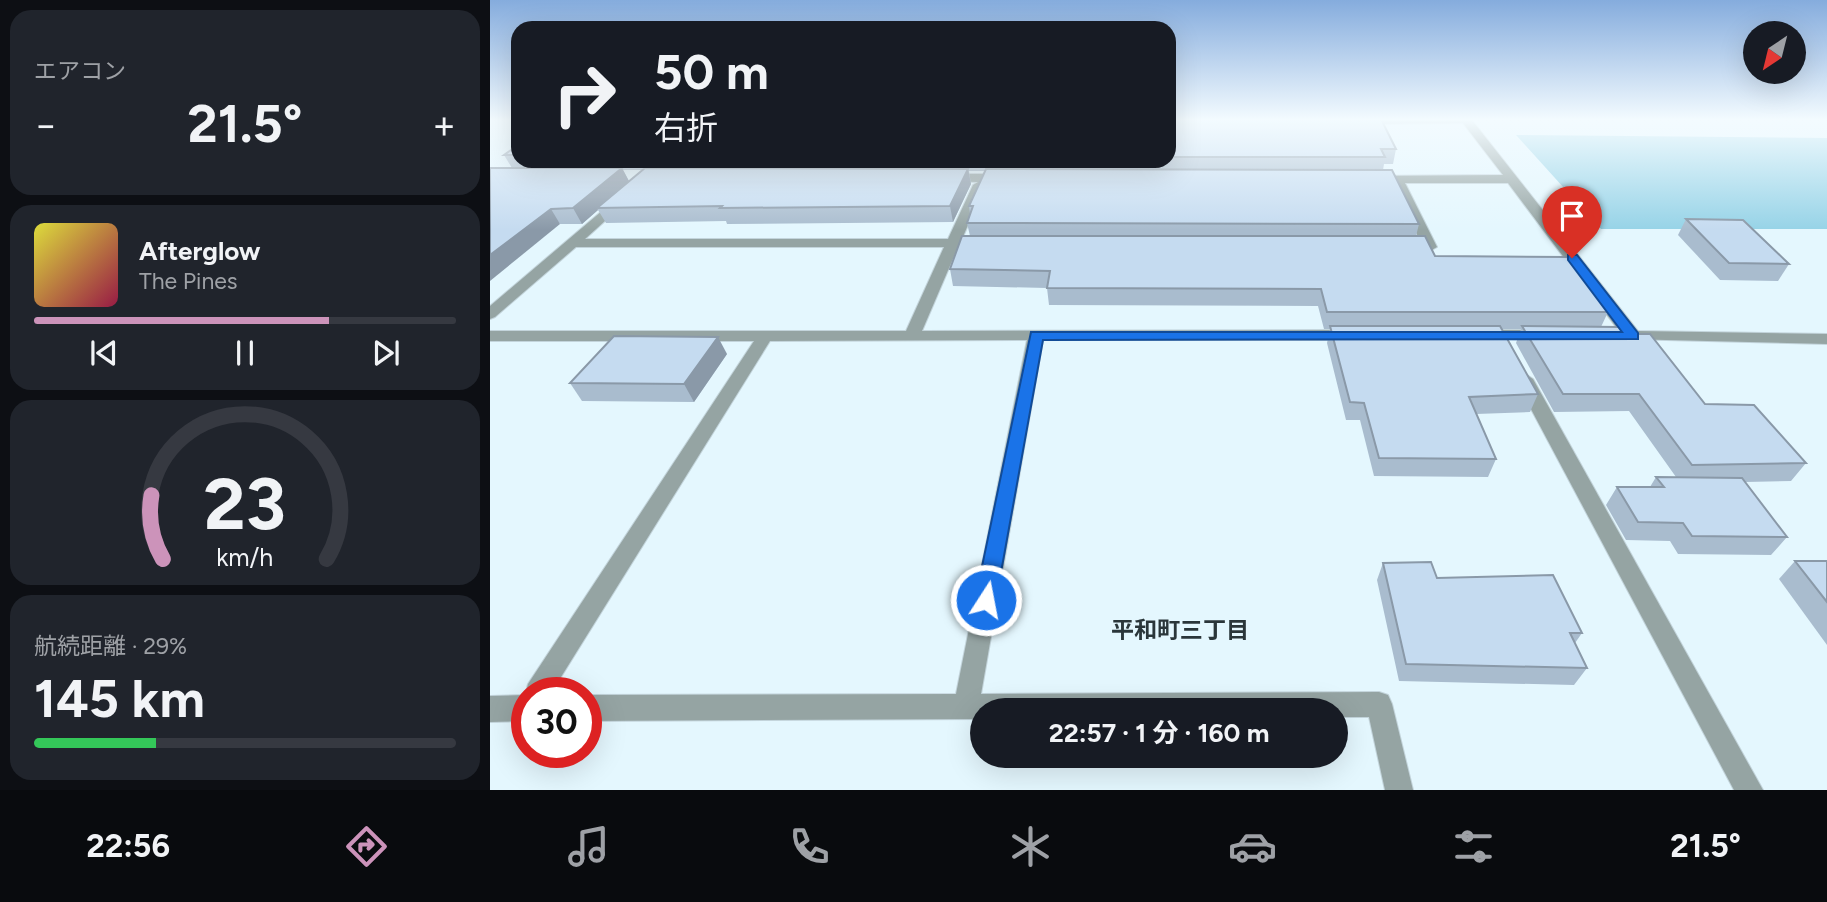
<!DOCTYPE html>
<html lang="ja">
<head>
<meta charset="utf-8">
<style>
  :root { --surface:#171b24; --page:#20242c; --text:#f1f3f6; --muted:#9ea1a6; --line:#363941; --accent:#cc93ba }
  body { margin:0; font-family:Figtree,"Noto Sans JP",sans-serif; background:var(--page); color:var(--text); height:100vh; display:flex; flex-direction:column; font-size:26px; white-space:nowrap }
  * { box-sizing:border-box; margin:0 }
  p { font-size:23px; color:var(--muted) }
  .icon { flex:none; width:38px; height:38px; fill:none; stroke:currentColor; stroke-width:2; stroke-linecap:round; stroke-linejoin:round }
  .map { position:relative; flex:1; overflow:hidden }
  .side { display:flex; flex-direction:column; gap:10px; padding:10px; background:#0d0f14; width:490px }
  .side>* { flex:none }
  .hud { position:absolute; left:21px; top:21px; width:665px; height:147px; border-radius:21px; box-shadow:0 7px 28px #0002; background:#171b24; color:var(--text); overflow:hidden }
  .needle { width:46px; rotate:215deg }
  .controls { position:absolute; left:1253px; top:21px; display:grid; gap:14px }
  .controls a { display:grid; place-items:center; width:63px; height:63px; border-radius:50%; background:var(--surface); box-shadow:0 7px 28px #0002; font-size:35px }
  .speed { position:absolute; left:21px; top:677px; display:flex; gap:14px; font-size:35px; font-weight:700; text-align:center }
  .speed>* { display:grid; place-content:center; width:91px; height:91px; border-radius:50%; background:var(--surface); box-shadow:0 7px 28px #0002; line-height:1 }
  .speed .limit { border:10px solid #d22; background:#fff; color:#111 }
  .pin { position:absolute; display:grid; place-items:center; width:60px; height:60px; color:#fff; margin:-72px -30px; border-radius:50% 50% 50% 0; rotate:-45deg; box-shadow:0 0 7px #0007 }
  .pin .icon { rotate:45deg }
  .me { position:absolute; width:77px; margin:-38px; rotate:11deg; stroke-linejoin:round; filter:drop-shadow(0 0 5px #0008) }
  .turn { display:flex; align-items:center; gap:24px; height:147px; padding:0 28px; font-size:32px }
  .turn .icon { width:91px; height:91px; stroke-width:2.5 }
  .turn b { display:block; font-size:49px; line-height:60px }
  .big { font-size:52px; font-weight:700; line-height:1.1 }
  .side .card { flex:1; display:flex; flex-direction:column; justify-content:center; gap:10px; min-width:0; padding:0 24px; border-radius:21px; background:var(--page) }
  .side .dial { align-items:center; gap:0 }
  .dial svg { height:182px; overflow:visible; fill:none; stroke:var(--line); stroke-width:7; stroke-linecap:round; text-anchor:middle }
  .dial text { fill:var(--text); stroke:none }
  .song { display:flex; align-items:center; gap:21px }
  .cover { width:84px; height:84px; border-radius:10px; background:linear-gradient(135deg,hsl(60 70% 55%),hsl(340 70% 35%)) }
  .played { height:7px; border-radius:4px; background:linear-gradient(90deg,var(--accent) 70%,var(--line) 70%) }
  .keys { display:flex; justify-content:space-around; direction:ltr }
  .heat { display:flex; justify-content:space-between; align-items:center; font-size:38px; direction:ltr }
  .charge { height:10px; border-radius:5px; background:linear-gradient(90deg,#34c759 29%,var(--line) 0) }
  .trip { position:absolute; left:480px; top:698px; width:378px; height:70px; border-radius:35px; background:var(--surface); box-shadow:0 7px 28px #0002; font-weight:700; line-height:70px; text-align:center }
  .dock { display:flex; height:112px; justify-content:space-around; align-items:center; background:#090b0e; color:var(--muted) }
  .dock .icon { width:49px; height:49px }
  .dock .selected { color:var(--accent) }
  .dock b { font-size:32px; color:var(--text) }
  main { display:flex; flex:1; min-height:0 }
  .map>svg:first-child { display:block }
  .green { fill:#96d3e7 }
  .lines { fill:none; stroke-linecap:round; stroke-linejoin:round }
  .street-casing { stroke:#c3d4db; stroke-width:2 }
  .street { fill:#95a4a3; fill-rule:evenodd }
  .wall { fill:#a9bcce; fill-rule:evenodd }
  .shaded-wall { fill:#8a99a8 }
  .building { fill:#c5dbf0; stroke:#8a99a8; stroke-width:2 }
  .route { fill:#1a73e8; stroke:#114b97; stroke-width:2 }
  .labels { text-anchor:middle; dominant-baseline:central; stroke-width:5; stroke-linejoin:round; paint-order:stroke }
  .near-neighbourhood-label { font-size:23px; font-weight:bold; fill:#2a363a; stroke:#e4f7fe }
</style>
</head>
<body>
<main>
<section class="side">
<div class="card"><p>エアコン</p>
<div class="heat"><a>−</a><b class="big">21.5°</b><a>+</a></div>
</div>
<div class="card">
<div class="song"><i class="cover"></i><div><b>Afterglow</b><p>The Pines</p></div></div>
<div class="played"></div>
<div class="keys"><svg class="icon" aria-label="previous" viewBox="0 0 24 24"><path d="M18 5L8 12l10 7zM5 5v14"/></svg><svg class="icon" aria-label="pause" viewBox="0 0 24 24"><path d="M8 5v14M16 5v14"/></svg><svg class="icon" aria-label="next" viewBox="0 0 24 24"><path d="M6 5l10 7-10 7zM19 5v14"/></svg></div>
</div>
<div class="card dial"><svg viewBox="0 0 100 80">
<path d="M14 69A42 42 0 1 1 86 69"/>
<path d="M14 69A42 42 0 0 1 9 41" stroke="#cc93ba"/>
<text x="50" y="56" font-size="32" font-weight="700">23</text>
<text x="50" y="72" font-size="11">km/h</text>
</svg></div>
<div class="card"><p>航続距離 · 29%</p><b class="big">145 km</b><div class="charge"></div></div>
</section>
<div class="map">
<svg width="1337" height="790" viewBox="0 0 1337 790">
  <rect width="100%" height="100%" fill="#e4f7fe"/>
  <path class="green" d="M1026,135l311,3v91h-226z"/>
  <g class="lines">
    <defs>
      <g id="street">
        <path d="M864,119h117l167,212 189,3v10l-202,-5 -117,-156h-103l32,64 -7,4 -16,-1v-6l7,-1 -28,-60h-21l-6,-4 2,-3 135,-1 -40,-52 -105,1 -4,-1z"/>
        <path d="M282,161h12l-17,19h-8v-6z"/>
        <path d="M458,174h56l6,4 -6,4h-24l5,3 -23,54h20l7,4 -7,4h-24l-36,84 429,-1 8,5 -8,5h-308l-62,354 398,-2 9,3 4,9 21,86h-28l-16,-73h-34v-7h-353v9l-396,2v-26l370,-1 71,-354 -257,1 -219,352h-24v28l-37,1v-26l35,-1 3,-11 226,-343h-264v-10h416l38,-84h-368l-81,70 -5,2v-13l126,-107 10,3 -41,37h363l25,-54 5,-3 -34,-1 -2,-3z"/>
        <path d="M991,330h59l8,5 -8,5 -65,-2 -2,-3z"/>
        <path d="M1034,373l9,6 230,411h-29l-219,-411z"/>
      </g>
    </defs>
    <use href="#street" class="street-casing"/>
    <use href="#street" class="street"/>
  </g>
  <g class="wall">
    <path d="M679,119l227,30 -3,15h-9l-1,6 36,54 -3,12 19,20 173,56 -7,15 23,7 81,70 101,59 -15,18 -46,1 42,55 -16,18 -93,-1 -8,-13 -44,-1 -20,-35 11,-18h33l6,-10h20l-47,-66 -75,1 -38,-69 5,-14h-19l36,65 -8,18 -54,2 20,45 -8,18 -114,-1 -14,-56h-14l-19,-77 3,-14h-6l-6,-23 -269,-1 -2,-17 -94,-2 -3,-17 20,-33 -3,-13 3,-9 -1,-8 16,-35h-16l2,13 -18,38 -226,2 -1,-3 -120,2 -8,-13 -16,14h-22l-48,-56 -8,-13 14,-10v16h250l-7,7h17l-2,-7h393zM133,170h19l-13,11z"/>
    <path d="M1196,219l103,45 -11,17 -58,-1 -42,-45z"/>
    <path d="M237,354l-33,48 -112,-1 -12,-18z"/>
    <path d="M1305,561h32v84l-48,-66z"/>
    <path d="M893,563l54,15 145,55 -7,10 12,25 -13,17 -175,-4 -22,-101z"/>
  </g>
  <g class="shaded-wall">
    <path d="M265,161h13l-9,9z"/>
    <path d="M132,168l8,15 -33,25 1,2 -16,14 -9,-16z"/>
    <path d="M478,169l3,15 -18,38 -3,-16z"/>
    <path d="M61,209l9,15 -70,57v-26z"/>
    <path d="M228,337l9,17 -33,48 -10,-18z"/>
  </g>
  <g class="building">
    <path d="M679,119h212l15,30h-15l4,8h-216z"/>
    <path d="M28,145v10h-14z"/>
    <path d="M0,168h132l-49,40 -22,1 -61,46z"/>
    <path d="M155,168l323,1 -18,37 -230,2 2,-2 -125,2z"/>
    <path d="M496,169l406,1 27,54 -452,-1 6,-17h-4z"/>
    <path d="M1196,219l57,1 46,44 -60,-1z"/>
    <path d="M472,236h463l10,20 132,1 41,55h-281l-6,-23 -274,-1 3,-17 -100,-2z"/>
    <path d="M840,326h170l38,68 -69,3 27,62 -117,-1 -15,-55 -14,-1z"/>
    <path d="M1032,326l97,1 5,7h26l55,70 49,1 52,58 -114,2 -53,-71h-76z"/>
    <path d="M124,336l104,1 -34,47 -114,-1z"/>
    <path d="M1166,477l86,1 45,59 -95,-1 -9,-13 -45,-1 -21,-35h47z"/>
    <path d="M1305,561h32v41z"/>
    <path d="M941,562l6,16 116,-3 29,58h-12l17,35 -181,-4 -23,-101z"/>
  </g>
  <linearGradient id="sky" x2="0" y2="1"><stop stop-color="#85acdd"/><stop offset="0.52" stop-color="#f3fbff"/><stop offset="1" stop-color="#f3fbff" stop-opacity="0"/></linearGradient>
  <rect width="1337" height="230" fill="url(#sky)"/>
  <path class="route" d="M1078,255h9l61,78v6l-595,1 -47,260 -3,7 -7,2 -8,-2 -3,-7 56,-268h591l-54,-72z"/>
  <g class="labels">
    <g class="near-neighbourhood-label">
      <text x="690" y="630">平和町三丁目</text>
    </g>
  </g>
</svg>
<div class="controls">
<a><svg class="needle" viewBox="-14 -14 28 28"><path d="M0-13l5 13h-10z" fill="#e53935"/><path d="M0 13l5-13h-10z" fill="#9ea1a6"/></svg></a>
</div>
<div class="speed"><div class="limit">30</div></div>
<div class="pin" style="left:1082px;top:258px;background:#d93025"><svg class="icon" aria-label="arrive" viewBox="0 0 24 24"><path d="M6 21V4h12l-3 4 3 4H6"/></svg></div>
<svg class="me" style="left:496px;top:600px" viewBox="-20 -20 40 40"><circle r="17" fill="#1a73e8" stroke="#fff" stroke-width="3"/><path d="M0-11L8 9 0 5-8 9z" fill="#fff"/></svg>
<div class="trip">22:57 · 1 分 · 160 m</div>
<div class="hud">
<div class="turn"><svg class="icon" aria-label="right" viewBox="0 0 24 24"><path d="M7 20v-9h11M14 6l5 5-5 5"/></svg><div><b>50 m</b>右折</div></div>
</div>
</div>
</main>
<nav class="dock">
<b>22:56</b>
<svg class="icon selected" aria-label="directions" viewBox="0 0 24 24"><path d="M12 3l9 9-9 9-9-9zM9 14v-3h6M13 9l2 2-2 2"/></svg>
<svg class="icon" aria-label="music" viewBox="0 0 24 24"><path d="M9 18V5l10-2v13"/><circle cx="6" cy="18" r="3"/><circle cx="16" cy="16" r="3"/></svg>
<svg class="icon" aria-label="phone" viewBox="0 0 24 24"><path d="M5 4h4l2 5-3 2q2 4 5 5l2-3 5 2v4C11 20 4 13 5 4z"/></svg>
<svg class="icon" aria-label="climate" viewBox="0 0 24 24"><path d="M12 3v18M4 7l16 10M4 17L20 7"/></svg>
<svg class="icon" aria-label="car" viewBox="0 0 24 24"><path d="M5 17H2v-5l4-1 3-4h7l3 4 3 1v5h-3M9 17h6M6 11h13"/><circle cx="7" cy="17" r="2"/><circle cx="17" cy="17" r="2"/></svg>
<svg class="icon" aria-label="filters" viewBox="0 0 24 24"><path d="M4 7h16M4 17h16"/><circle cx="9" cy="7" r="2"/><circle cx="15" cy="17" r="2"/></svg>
<b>21.5°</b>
</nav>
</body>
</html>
